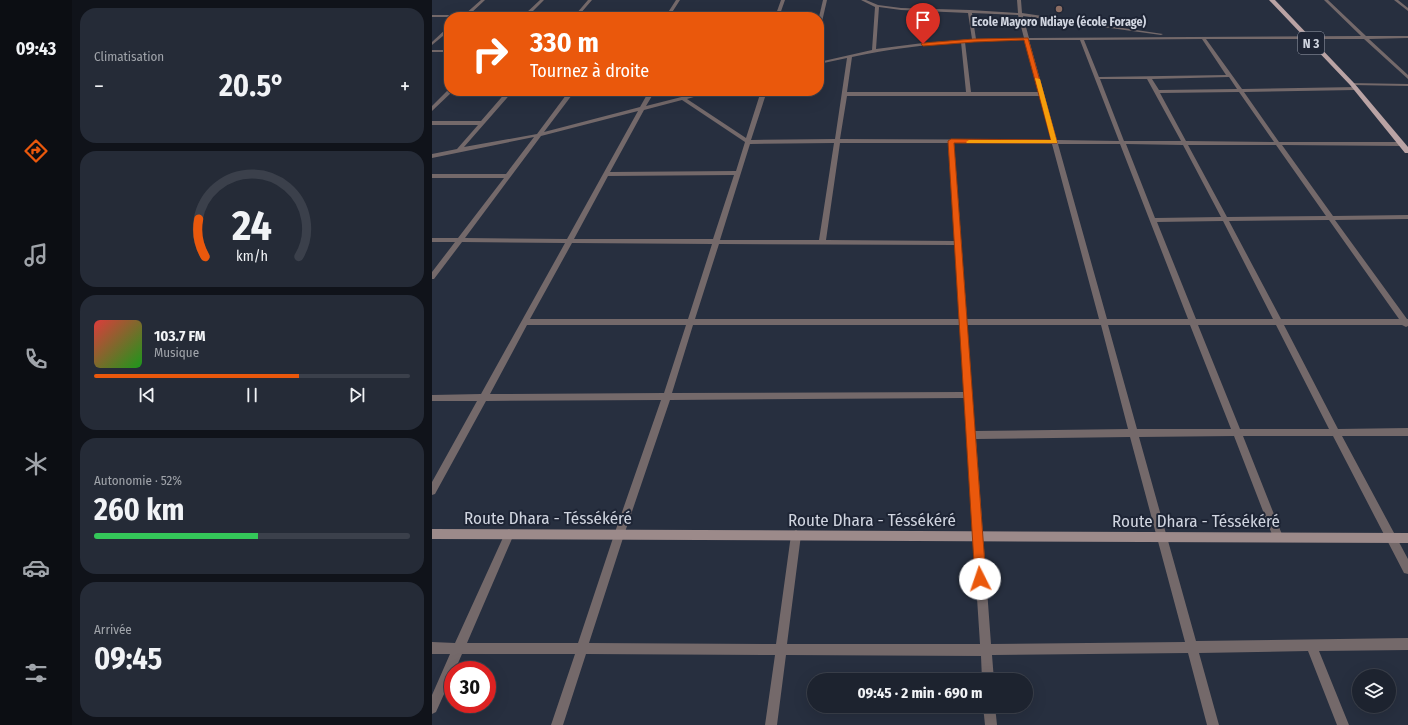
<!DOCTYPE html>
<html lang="fr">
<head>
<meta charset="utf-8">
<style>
  :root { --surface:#1d232f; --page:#252b37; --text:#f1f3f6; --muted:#a0a4aa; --line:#3b404b; --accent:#ea580c }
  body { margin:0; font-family:"Fira Sans Condensed",sans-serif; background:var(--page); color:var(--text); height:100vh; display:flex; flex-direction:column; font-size:15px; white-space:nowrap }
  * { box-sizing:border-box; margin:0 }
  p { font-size:13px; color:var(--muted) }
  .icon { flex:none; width:22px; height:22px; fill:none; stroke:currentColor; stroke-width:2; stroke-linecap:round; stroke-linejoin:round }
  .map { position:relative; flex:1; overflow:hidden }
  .panel { display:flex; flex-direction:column; gap:8px; padding:8px; background:#10131a; width:360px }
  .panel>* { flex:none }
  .banner { position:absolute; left:12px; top:12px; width:380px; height:84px; border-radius:16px; box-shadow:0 4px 16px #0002,0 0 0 1px var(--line); background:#ea580c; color:#fff; overflow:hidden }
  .buttons { position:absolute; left:920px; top:669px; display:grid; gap:8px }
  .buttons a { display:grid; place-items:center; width:44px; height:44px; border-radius:50%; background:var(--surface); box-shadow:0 4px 16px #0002,0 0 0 1px var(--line); font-size:20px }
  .speed { position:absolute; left:12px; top:661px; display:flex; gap:8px; font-size:20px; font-weight:700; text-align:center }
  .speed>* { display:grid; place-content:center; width:52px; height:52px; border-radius:50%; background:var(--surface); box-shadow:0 4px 16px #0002,0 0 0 1px var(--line); line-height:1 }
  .speed .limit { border:6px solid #d22; background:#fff; color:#111 }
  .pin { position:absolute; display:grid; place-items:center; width:34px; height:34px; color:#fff; margin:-41px -17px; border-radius:50% 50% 50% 0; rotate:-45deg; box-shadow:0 0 4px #0007 }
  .pin .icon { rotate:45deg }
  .me { position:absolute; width:44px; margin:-22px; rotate:356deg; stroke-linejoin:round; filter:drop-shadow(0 0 3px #0008) }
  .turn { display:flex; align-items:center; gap:14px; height:84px; padding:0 20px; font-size:18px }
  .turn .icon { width:52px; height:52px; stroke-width:2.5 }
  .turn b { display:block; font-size:28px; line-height:34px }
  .big { font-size:30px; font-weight:700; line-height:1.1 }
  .panel .tile { flex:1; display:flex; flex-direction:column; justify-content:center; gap:6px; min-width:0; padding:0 14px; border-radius:16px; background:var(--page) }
  .panel .dial { align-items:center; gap:0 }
  .dial svg { height:104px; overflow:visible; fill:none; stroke:var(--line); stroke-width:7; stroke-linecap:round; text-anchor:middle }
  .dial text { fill:var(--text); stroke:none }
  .song { display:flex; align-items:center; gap:12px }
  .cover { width:48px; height:48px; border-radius:6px; background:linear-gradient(135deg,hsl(0 70% 55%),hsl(120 70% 35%)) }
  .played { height:4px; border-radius:2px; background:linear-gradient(90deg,var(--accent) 65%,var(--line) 65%) }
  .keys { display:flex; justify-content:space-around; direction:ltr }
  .heat { display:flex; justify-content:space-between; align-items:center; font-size:22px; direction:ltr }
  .charge { height:6px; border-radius:3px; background:linear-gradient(90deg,#34c759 52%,var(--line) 0) }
  .trip { position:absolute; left:375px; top:673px; width:226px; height:40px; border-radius:20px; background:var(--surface); box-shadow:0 4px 16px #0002,0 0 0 1px var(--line); font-weight:700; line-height:40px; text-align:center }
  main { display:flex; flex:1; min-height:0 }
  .tabs { display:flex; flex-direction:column; width:72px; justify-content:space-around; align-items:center; background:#0c0e13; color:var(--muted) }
  .tabs .icon { width:28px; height:28px }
  .tabs .active { color:var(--accent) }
  .tabs b { font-size:18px; color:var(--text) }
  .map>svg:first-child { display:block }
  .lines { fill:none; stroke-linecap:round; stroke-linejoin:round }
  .street { fill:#74696a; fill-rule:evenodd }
  .secondary { fill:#9c8a8a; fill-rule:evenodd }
  .primary { fill:#baa3a4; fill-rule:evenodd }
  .route { fill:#ea580c; stroke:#983908 }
  .slow { fill:#f59e0b }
  .education-dot { fill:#8d6e63; stroke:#1e2535; stroke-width:1.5 }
  .labels { text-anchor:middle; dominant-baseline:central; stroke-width:4; stroke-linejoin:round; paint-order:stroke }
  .far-poi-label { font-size:12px; font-weight:bold; fill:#d0d5e0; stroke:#1e2535 }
  .shield { fill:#1e2535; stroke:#9ba0ad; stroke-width:1 }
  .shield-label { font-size:13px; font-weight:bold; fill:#d0d5e0 }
  .near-street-label { font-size:17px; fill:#d0d5e0; stroke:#1e2535 }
</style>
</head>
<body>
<main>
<nav class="tabs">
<b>09:43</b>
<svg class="icon active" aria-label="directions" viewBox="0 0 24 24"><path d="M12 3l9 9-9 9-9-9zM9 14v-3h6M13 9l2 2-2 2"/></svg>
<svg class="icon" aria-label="music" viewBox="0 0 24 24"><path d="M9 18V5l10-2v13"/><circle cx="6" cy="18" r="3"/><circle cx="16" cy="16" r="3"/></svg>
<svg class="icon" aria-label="phone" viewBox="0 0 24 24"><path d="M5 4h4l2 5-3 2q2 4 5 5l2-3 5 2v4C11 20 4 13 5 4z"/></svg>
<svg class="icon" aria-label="climate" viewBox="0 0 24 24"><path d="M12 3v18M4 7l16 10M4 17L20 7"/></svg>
<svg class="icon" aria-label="car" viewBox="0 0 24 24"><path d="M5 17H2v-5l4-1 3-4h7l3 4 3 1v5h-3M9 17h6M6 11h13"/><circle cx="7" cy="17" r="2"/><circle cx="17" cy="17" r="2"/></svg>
<svg class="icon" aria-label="filters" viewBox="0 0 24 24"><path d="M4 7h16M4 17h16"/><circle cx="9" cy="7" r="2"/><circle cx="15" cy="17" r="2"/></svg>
</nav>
<section class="panel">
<div class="tile"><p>Climatisation</p>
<div class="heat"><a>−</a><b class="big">20.5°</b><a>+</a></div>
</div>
<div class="tile dial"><svg viewBox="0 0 100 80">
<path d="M14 69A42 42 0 1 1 86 69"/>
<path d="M14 69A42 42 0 0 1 9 40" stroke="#ea580c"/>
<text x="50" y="56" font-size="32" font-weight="700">24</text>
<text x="50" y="72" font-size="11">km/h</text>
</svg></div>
<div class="tile">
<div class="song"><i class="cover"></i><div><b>103.7 FM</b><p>Musique</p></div></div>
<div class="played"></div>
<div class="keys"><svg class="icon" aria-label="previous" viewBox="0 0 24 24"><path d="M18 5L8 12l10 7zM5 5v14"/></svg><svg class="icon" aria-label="pause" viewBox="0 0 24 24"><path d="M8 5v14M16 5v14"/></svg><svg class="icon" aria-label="next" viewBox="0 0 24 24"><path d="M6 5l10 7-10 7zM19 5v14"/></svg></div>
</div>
<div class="tile"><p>Autonomie · 52%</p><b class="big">260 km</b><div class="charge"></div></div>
<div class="tile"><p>Arrivée</p><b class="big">09:45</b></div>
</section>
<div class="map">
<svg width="976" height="725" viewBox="0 0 976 725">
  <rect width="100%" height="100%" fill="#272f3f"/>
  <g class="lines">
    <g class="street">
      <path d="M49,0h4l-16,15 56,-1 15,-14h4l-14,14h46l12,-14h4l-12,14h87l9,-14h4l-9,14h105l5,-14h4l-6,17h-347v-2h32z"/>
      <path d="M391,0h4l-6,26 -2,1v-10z"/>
      <path d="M429,0h5l12,5 23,3 69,2 48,3 -1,-13h4l1,13 141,21 -2,1 -138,-19 6,22 332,-2 -37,-36h4l38,36h42v2l-39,1 39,36v4l-44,-40h-158l36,50 115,-2 1,1 -3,2 -111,2 35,50h123l3,2 -3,2 -120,-1 51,71 75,-1v4l-73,1 72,99h1v7l-2,1 -4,-2h-118l54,104 70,-1v8h-66l66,123v15l-4,-1 -71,-137h-90l40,101 -1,3 -4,2 -4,-2 -1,-3 -39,-101 -95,1 57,204 212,-3v12l-89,1 30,74h-12l-29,-74 -109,2 20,72h-12l-19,-72 -196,2 2,25h-12l-1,-24 -195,-1 -9,70h-12l10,-70 -189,-1 -23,71h-12l24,-71h-113l-7,16h-2v4l-17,38 -4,2v-19l18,-41h-18v-12l23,1 51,-112 3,-2 3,2 2,3 -47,109h111l36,-108 47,-135 -175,1 -51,93 -3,1v-13l45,-81h-45v-6l49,-1 84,-151 -103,-1 -28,37h-2v-7l23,-30h-23v-4h26l46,-60h-72v-4h74l28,-37 -102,21v-4l25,-5 21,-24h-46v-4h49l26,-30h6l-49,56 73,-13 32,-43h6l-31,41 96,-25 9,-16h6l-9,15 59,-15h9l-27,8 59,39 15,-47h6l-16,49 84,-1 12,-81 -28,6v-2l53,-12 3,-43zM447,7l22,3 67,3 4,26 -49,4 -47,6zM540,13l46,2 6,23 -48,1zM770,39l24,36 -127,2 -15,-37zM593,40l14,52h-68l-6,-50zM597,40h51l39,101 -62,-1zM529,42l5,50h-119l5,-35c36,-8 72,-12 109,-15zM797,77l8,12 -78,1 -7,-11zM668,79h47l34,62h-57zM807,92l35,50 -88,-1 -26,-48zM415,96h193l12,44 -212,-1zM250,100l63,42 -9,29 -126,1 34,-62zM206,111l-71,128 -102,-1 76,-102zM402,143l-15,97h-99l30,-96zM408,143h108l7,98 -129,-1zM522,143l98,1 47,175h-132zM626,144h62l68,175h-81zM694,144l57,1 38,72 -66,1zM756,145h88l50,71 -99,1zM302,175l-21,64h-139l34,-63zM897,220l70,99h-118l-52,-98zM791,221l50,98h-77l-39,-97zM140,243l140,1 -24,75h-158zM287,244l236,1 4,74h-264zM95,325h159l-22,68 -174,1zM261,325h267l4,67 -292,1zM535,325h134l27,104 -153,2zM676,325h82l41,104h-94zM766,325h78l53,104h-89zM532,398l16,246h-193l14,-109 -2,-3 -3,-2 -3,2 -2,3 -15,109 -187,-1 35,-108 46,-135zM698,437l55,205 -194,2 -15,-205z"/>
      <path d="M962,0h4l10,8v3z"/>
      <path d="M15,28h2v3l-17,14v-3z"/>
      <rect x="0" y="50" width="17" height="2"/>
      <path d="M918,83l58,1v2l-56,-1h-2z"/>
      <path d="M16,90l5,1 -21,20v-5z"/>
      <path d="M551,706h12l2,19h-12z"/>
    </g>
    <path class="secondary" d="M0,529l976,4v10l-976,-4z"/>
    <path class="primary" d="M837,0h6l79,83 54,64v6h-3l-55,-68z"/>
  </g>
  <path class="route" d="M596,38l29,104v1h-103l32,436 -1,4 -5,2 -4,-2 -1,-4 -27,-438 3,-2 100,1 -27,-100 -50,2 -51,4 -2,-2 2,-1 51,-4z"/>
  <path class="slow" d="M603,78l5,1 17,63v1h-90l-1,-1 3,-2h82z"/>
  <circle class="education-dot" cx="627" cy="9" r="4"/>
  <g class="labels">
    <g class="far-poi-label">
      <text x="627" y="22">Ecole Mayoro Ndiaye (école Forage)</text>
    </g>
    <rect class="shield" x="866" y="32" width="26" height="22" rx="3"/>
    <g class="shield-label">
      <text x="879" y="43">N 3</text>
    </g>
    <g class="near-street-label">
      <text x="116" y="518">Route Dhara - Téssékéré</text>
      <text x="440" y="520">Route Dhara - Téssékéré</text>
      <text x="764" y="521">Route Dhara - Téssékéré</text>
    </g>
  </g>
</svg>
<div class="buttons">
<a><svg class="icon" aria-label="layers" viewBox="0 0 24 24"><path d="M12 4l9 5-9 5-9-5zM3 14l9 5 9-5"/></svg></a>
</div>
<div class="speed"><div class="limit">30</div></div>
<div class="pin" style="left:491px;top:44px;background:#d93025"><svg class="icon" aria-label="arrive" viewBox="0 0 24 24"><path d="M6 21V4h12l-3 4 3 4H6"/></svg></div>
<svg class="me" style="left:548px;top:579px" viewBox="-20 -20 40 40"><circle r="19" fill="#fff"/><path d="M0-13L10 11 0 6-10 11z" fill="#ea580c"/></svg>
<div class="trip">09:45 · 2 min · 690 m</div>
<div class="banner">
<div class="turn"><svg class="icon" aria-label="right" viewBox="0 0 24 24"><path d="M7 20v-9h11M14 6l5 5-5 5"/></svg><div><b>330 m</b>Tournez à droite</div></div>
</div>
</div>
</main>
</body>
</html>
